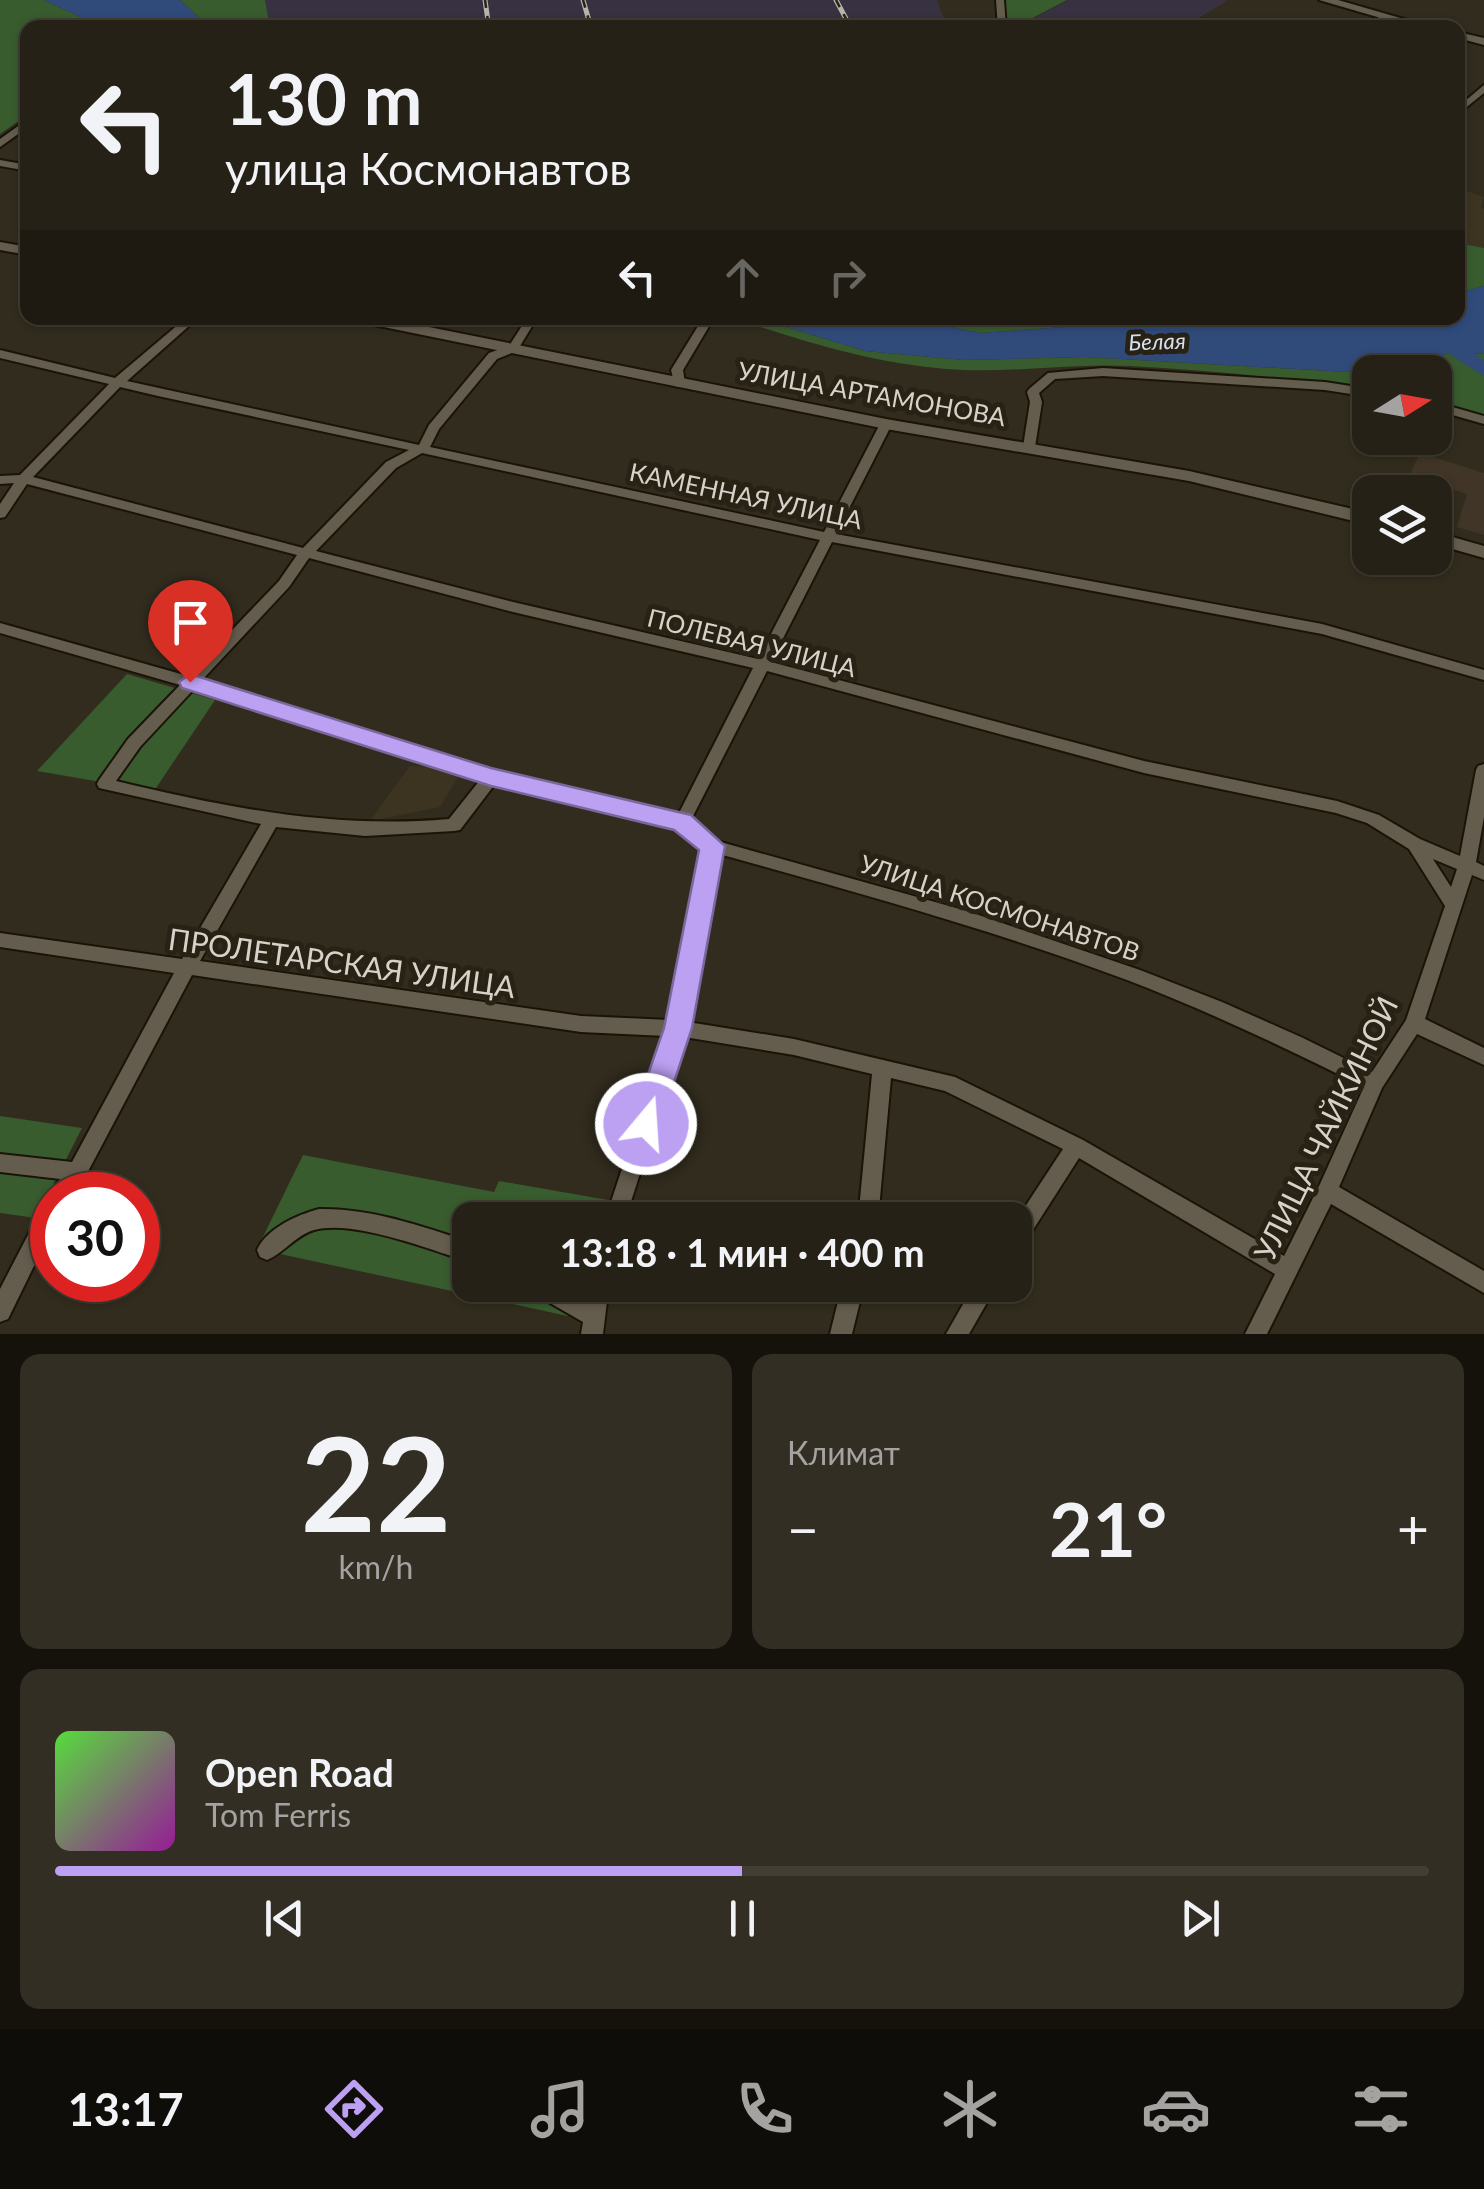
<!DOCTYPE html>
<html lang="ru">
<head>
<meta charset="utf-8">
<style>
  :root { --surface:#262116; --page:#322e23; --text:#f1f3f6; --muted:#a4a3a1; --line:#423e35; --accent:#bca0f2 }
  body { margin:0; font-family:Lato,sans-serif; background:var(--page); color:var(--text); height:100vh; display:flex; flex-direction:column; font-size:38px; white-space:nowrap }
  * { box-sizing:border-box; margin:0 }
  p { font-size:32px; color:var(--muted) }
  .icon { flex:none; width:55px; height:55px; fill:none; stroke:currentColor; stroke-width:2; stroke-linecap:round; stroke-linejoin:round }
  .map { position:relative; height:1334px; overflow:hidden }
  .panel { display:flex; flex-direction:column; gap:20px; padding:20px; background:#15120c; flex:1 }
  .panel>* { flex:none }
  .guide { position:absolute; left:20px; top:20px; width:1445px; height:305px; border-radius:20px; box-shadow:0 2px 8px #0004,0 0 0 2px var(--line); background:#262116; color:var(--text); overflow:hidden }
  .needle { width:65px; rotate:79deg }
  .tools { position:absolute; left:1352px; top:355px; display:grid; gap:20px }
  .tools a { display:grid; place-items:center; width:100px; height:100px; border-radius:20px; background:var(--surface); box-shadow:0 2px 8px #0004,0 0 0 2px var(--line); font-size:50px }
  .speed { position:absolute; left:30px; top:1172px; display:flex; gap:20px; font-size:50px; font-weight:700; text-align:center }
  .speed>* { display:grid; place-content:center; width:130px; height:130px; border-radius:50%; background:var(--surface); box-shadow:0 2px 8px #0004,0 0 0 2px var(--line); line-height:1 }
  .speed .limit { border:15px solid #d22; background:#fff; color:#111 }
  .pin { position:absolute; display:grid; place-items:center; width:85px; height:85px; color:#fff; margin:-102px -42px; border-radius:50% 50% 50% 0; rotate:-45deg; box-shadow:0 0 10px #0007 }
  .pin .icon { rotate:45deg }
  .me { position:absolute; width:110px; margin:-55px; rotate:18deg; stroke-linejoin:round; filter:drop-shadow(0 0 8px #0008) }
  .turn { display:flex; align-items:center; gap:35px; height:210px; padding:0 40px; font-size:45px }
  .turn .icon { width:130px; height:130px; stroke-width:2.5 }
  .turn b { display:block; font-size:70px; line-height:85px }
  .lanes { display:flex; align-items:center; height:95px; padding:0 40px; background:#0003; justify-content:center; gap:50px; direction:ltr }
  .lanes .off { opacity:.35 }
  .big { font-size:75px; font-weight:700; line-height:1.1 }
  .panel .widget { flex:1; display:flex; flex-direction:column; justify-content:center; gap:15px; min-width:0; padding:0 35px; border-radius:20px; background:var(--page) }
  .panel .dial { align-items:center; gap:0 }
  .dial b { font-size:130px; line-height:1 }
  .song { display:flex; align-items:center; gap:30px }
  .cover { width:120px; height:120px; border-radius:15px; background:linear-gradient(135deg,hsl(110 70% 55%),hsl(300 70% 35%)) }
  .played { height:10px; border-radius:5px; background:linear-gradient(90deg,var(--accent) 50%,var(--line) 50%) }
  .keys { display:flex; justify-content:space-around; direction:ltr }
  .heat { display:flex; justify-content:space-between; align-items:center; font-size:55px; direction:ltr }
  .panel .tiles { flex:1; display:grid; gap:20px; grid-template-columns:1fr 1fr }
  .widget:last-child { grid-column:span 2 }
  .trip { position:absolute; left:452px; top:1202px; width:580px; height:100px; border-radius:20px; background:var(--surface); box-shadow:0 2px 8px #0004,0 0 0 2px var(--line); font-weight:700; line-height:100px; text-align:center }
  .tab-bar { display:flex; height:160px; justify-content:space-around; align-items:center; background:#0f0d09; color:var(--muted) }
  .tab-bar .icon { width:70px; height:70px }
  .tab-bar .on { color:var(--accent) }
  .tab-bar b { font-size:45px; color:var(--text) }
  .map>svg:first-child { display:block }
  .built { fill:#3c3420 }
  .industrial { fill:#373141 }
  .education { fill:#403526 }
  .green { fill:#385c2e }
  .water { fill:#304a7a }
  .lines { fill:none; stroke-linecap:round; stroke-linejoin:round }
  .river { fill:#304a7a; fill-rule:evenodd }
  .street-casing { stroke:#1a1408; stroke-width:4 }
  .secondary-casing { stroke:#1a1408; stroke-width:4 }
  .street { fill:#645d4e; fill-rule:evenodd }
  .secondary { fill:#645d4e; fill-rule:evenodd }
  .rail-casing { stroke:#b8b4aa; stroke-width:5 }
  .rail { stroke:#282215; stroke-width:2.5; stroke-dasharray:8; stroke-linecap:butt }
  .route { fill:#bca0f2; stroke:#7a689d; stroke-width:2.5 }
  .labels { text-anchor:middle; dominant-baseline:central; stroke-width:10; stroke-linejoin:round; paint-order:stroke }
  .far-water-label { font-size:22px; font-style:italic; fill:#d7e0f0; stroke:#282215 }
  .street-label { font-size:25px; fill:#d6d2c9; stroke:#282215 }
  .near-street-label { font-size:30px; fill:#d6d2c9; stroke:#282215 }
</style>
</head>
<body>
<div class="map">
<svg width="1484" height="1334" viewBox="0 0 1484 1334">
  <rect width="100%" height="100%" fill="#322c1e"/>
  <g class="built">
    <path d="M1458,188l26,9 -3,10 3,2v39l-26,-5z"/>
    <path d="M410,766l54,1 -24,40 -70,14z"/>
  </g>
  <g class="industrial">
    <path d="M265,0h672l10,27 -677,1z"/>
    <path d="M1068,0h157l2,1 -44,26 -156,1 -2,-5z"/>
  </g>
  <path class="education" d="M1420,453l64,20v62l-27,-8 10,-33 -58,-18z"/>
  <g class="green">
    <path d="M0,0h44l58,27 -74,1 -1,87 -27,19z"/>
    <path d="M180,0h85l5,27h-61z"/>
    <path d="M1003,0h64l-42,22 2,6 -22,-1z"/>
    <path d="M1458,243l26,5v38l-26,7z"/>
    <path d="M733,318h24l108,33 99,9 122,-3 261,15 112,-20 25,2v63l-49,-13v-32h-65v20c-79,-14 -161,-22 -242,-26 -60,-3 -121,8 -182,3 -74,-6 -144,-28 -213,-51z"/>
    <path d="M903,318h268l1,1 -191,14z"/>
    <path d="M127,674l88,26 -61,91 -117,-20z"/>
    <path d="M0,1116l82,12 -46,90 -36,-5z"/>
    <path d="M303,1155l191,37 5,-11 109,19 -5,20h-133v65h116l-9,33 -320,-69z"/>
  </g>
  <g class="water">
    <path d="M44,0h136l29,27h-107z"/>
    <path d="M1484,286v68l-25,-2 -112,20 -261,-15 -122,3 -99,-9 -108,-33h146l78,15 211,-15h266v-25z"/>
  </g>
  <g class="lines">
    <path class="river" d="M1439,320c17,7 29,29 45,41v15l-32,-20 -23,-30z"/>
    <defs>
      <g id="street">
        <path d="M996,0h8l2,28h-8z"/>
        <path d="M1383,14l7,2 -15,12h-10z"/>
        <path d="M1484,85v8l-26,21v-7z"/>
        <path d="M28,119v8l-28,20v-8z"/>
        <path d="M0,160l28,5v6l-28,-5z"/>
        <path d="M186,318h12l-71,63 292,64 10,-20 60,-72 20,-7 18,-28h10l-20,33 -20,8 -58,70 -9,18 394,85 56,-108 6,-4 6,4 -56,110 486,90 162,46v10l-162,-46 -490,-92 -61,120 373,99 193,40 42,14 41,24 40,17 16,-86 2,-4 6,-2v53l-8,45 8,4v14l-12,-5 -47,144 59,29v17l-67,-31 -35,54 -43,99 145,84v22l-153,-89 -64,130h-22l30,-60 -196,-116 -57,89 -7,3v-28l48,-73 -118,-58 -54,-13 -13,142h-20l14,-146 -78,-19 -110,-18 -59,183h-20l61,-184 -85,-4 -389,-57 -108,204 -12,16h-20v34l-44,90 -8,3v-33l45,-87 7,-3 -2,-4 10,-16 -60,-7v-18l72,8 102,-189 -174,-26v-14l182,26 79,-135 -162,-36 -2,-4 2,-4 29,-41 52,-54 -180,-52v-10l188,53 91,-95 18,-26 -270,-71 -22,33 -5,1v-14l14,-21 -14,1v-8l20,-1 89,-91 -109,-26v-8l115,28zM120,387l38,9 251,54 -23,12 -83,86 -270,-71zM422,453l398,87 -62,119 -245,-57 -197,-51 80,-83zM309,558l204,54 240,56 -75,147 -187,-44 -289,-91 87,-93zM767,671l377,102 192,40 31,10 42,26 36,57 -39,114 -34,52 -69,-34 -81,-36 -82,-32 -173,-59 -250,-70 -26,-21zM194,689l286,91 -31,39c-115,10 -221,-11 -333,-38l24,-34zM495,784l182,43 26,21 -33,172 -89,-4 -381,-55 76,-134 89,9 89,-5 6,-1zM719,854c137,38 275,76 408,126 81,31 159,68 237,107l-44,97 -36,72 -201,-116 -128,-63 -161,-38 -106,-17zM1433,859l24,10 -6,18z"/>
        <path d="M703,318h11l-31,52 2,13 -6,4 -4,-1 -4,-16z"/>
        <path d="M1103,368l222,14 45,7v8l-45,-7 -222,-14 -48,3 -16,14 3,9 -7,45 -6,4 -5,-1 -1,-3 7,-45 -3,-10 2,-3 19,-16z"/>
        <path d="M1435,402l49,14v8l-49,-14z"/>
        <path d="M319,1209c52,-1 102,17 151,33v20c-39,-12 -117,-43 -156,-32 -18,5 -30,23 -47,30l-7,-3 -3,-7c10,-22 40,-35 62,-41z"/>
        <path d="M528,1285h32l26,15 1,-15h22l-6,49h-22l2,-12 -52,-30z"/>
        <path d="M842,1285h22l-12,49h-22z"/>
        <path d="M974,1285h23l-28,49h-23z"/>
      </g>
      <g id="secondary">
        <path d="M1319,0h19l97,28h-20z"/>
        <path d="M1458,32l26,6v7l-26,-7z"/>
        <path d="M0,242l28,5v8l-28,-5z"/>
        <path d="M356,318h28l502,101 303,52 181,42v12l-181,-44 -303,-52 -522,-106z"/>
        <path d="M1435,532l49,14v12l-49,-14z"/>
      </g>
    </defs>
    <use href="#street" class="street-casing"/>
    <use href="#secondary" class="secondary-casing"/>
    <use href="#street" class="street"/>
    <use href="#secondary" class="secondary"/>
    <defs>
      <g id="rail">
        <path d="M485,0l4,28"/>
        <path d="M583,0l7,24"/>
        <path d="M836,0l15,28"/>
      </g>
    </defs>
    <use href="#rail" class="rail-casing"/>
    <use href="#rail" class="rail"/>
  </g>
  <path class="route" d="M190,674l301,94 200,47 34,31 -33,182 -35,106 -11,3 -10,-3 -5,-10 33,-96 35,-178 -25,-20 -183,-44 -309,-98 -3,-6z"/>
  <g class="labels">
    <g class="far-water-label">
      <text transform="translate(1157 341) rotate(-2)">Белая</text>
    </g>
    <g class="street-label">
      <text transform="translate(872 393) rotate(10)">УЛИЦА АРТАМОНОВА</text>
      <text transform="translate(746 495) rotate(12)">КАМЕННАЯ УЛИЦА</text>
      <text transform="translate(752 642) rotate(14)">ПОЛЕВАЯ УЛИЦА</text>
      <text transform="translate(1000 907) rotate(18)">УЛИЦА КОСМОНАВТОВ</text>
    </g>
    <g class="near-street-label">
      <text transform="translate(342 962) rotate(8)">ПРОЛЕТАРСКАЯ УЛИЦА</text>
      <text transform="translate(1325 1128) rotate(-64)">УЛИЦА ЧАЙКИНОЙ</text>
    </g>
  </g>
</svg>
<div class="tools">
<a><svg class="needle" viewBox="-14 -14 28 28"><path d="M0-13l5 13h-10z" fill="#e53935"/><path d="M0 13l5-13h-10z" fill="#a4a3a1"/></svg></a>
<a><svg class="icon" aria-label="layers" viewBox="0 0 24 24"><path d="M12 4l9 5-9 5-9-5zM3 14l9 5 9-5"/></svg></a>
</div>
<div class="speed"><div class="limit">30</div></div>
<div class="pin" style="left:190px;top:682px;background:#d93025"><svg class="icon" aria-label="arrive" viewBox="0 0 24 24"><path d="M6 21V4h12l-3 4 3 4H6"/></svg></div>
<svg class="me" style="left:646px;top:1124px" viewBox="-20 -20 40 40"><circle r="17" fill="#bca0f2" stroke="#fff" stroke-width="3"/><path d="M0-11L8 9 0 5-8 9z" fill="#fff"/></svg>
<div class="trip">13:18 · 1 мин · 400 m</div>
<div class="guide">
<div class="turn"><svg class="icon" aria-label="left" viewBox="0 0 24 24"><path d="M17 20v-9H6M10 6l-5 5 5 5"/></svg><div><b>130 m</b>улица Космонавтов</div></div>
<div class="lanes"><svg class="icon" aria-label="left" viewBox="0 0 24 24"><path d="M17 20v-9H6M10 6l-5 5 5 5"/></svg><svg class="icon off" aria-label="ahead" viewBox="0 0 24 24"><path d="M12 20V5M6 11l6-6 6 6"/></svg><svg class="icon off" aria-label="right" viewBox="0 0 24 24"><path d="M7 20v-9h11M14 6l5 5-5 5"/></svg></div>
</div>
</div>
<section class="panel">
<div class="tiles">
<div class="widget dial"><b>22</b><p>km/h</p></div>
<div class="widget"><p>Климат</p>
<div class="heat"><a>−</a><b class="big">21°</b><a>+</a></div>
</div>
<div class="widget">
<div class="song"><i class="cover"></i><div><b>Open Road</b><p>Tom Ferris</p></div></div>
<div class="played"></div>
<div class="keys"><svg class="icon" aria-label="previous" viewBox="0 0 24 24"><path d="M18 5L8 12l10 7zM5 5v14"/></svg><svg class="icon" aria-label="pause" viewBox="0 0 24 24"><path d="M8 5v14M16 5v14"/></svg><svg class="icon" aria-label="next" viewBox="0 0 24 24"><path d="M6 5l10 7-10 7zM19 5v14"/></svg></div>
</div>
</div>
</section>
<nav class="tab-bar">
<b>13:17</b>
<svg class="icon on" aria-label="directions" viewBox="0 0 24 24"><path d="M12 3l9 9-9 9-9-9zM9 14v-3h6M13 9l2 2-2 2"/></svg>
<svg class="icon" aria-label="music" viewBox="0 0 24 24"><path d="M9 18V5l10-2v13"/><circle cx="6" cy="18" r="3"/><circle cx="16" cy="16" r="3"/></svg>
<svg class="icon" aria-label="phone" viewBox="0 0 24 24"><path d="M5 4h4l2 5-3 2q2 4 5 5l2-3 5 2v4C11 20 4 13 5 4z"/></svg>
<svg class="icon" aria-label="climate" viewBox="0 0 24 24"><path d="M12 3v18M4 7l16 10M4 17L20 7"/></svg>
<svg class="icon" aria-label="car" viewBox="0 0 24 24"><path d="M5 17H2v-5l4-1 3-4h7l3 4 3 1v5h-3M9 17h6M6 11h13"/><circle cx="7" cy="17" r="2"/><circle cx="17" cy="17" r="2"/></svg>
<svg class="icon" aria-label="filters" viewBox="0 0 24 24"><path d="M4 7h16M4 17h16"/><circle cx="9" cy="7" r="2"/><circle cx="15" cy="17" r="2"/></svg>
</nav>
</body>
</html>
